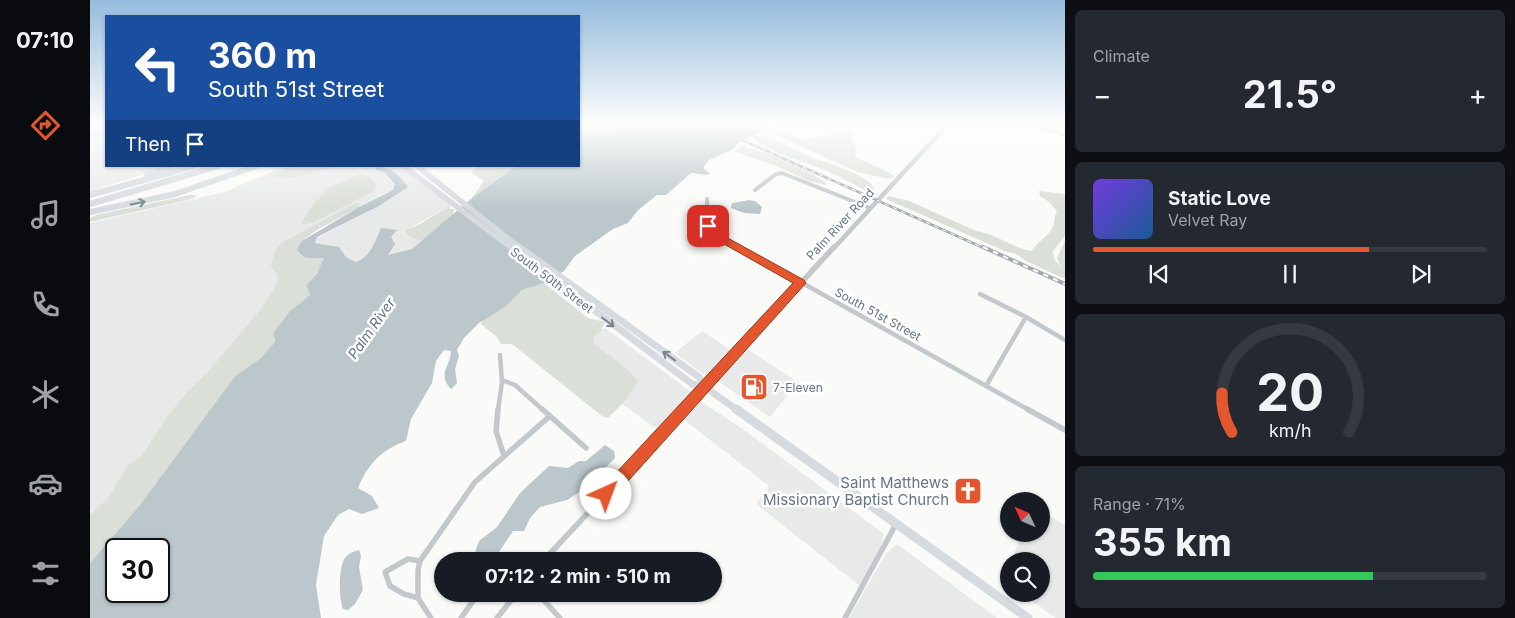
<!DOCTYPE html>
<html lang="en">
<head>
<meta charset="utf-8">
<style>
  :root { --surface:#171b24; --page:#242831; --text:#f1f3f6; --muted:#9ea1a6; --line:#363941; --accent:#e4572e }
  body { margin:0; font-family:Inter,sans-serif; background:var(--page); color:var(--text); height:100vh; display:flex; flex-direction:column; font-size:19px; white-space:nowrap }
  * { box-sizing:border-box; margin:0 }
  p { font-size:16px; color:var(--muted) }
  .icon { flex:none; width:28px; height:28px; fill:none; stroke:currentColor; stroke-width:2; stroke-linecap:round; stroke-linejoin:round }
  .map { position:relative; flex:1; overflow:hidden }
  .side { display:flex; flex-direction:column; gap:10px; padding:10px; background:#0d0f14; width:450px }
  .side>* { flex:none }
  .hud { position:absolute; left:15px; top:15px; width:475px; height:152px; border-radius:0px; box-shadow:0 1px 4px #0004; background:#1a4fa0; color:#fff; overflow:hidden }
  .needle { width:32px; rotate:314deg }
  .fabs { position:absolute; left:910px; top:492px; display:grid; gap:10px }
  .fabs a { display:grid; place-items:center; width:50px; height:50px; border-radius:50%; background:var(--surface); box-shadow:0 1px 4px #0004; font-size:25px }
  .speed { position:absolute; left:15px; top:538px; display:flex; gap:10px; font-size:25px; font-weight:700; text-align:center }
  .speed>* { display:grid; place-content:center; width:65px; height:65px; border-radius:50%; background:var(--surface); box-shadow:0 1px 4px #0004; line-height:1 }
  .speed .limit { border:2px solid #111; border-radius:8px; background:#fff; color:#111 }
  .pin { position:absolute; display:grid; place-items:center; width:42px; height:42px; color:#fff; margin:-21px; border-radius:10px; box-shadow:0 2px 8px #0006 }
  .me { position:absolute; width:55px; margin:-28px; rotate:43deg; stroke-linejoin:round; filter:drop-shadow(0 0 4px #0008) }
  .turn { display:flex; align-items:center; gap:18px; height:105px; padding:0 20px; font-size:22px }
  .turn .icon { width:65px; height:65px; stroke-width:2.5 }
  .turn b { display:block; font-size:35px; line-height:42px }
  .then { display:flex; align-items:center; height:48px; padding:0 20px; background:#0003; gap:10px; font-size:19px }
  .big { font-size:38px; font-weight:700; line-height:1.1 }
  .side .widget { flex:1; display:flex; flex-direction:column; justify-content:center; gap:8px; min-width:0; padding:0 18px; border-radius:8px; background:var(--page) }
  .side .dial { align-items:center; gap:0 }
  .dial svg { height:130px; overflow:visible; fill:none; stroke:var(--line); stroke-width:7; stroke-linecap:round; text-anchor:middle }
  .dial text { fill:var(--text); stroke:none }
  .song { display:flex; align-items:center; gap:15px }
  .cover { width:60px; height:60px; border-radius:8px; background:linear-gradient(135deg,hsl(260 70% 55%),hsl(210 70% 35%)) }
  .played { height:5px; border-radius:2px; background:linear-gradient(90deg,var(--accent) 70%,var(--line) 70%) }
  .keys { display:flex; justify-content:space-around; direction:ltr }
  .heat { display:flex; justify-content:space-between; align-items:center; font-size:28px; direction:ltr }
  .charge { height:8px; border-radius:4px; background:linear-gradient(90deg,#34c759 71%,var(--line) 0) }
  .trip { position:absolute; left:344px; top:552px; width:288px; height:50px; border-radius:25px; background:var(--surface); box-shadow:0 1px 4px #0004; font-weight:700; line-height:50px; text-align:center }
  main { display:flex; flex:1; min-height:0 }
  .menu { display:flex; flex-direction:column; width:90px; justify-content:space-around; align-items:center; background:#090b0e; color:var(--muted) }
  .menu .icon { width:35px; height:35px }
  .menu .selected { color:var(--accent) }
  .menu b { font-size:22px; color:var(--text) }
  .map>svg:first-child { display:block }
  .built { fill:#e8e9e9 }
  .green { fill:#dadfd7 }
  .water { fill:#bbc7cb; fill-rule:evenodd }
  .lines { fill:none; stroke-linecap:round; stroke-linejoin:round }
  .minor-far2 { stroke:#c3c8cc; stroke-width:4 }
  .minor-far1 { stroke:#c3c8cc; stroke-width:4.5 }
  .minor { stroke:#c3c8cc; stroke-width:5.5 }
  .tertiary-far1 { stroke:#c3c8cc; stroke-width:4.5 }
  .tertiary { stroke:#c3c8cc; stroke-width:5.5 }
  .primary-far2 { stroke:#d6dbdf; stroke-width:5.5 }
  .primary-far1 { stroke:#d6dbdf; stroke-width:7 }
  .primary { stroke:#d6dbdf; stroke-width:9 }
  .motorway { stroke:#d6dbdf; stroke-width:6 }
  .rail-far1-casing { stroke:#a2aab0; stroke-width:2.5 }
  .rail-casing { stroke:#a2aab0; stroke-width:4 }
  .rail-far1 { stroke:#fff; stroke-width:1; stroke-dasharray:4.5; stroke-linecap:butt }
  .rail { stroke:#fff; stroke-width:2; stroke-dasharray:5.5; stroke-linecap:butt }
  .oneway { stroke:#768591 }
  .route { fill:#e4572e; stroke:#94391e }
  .labels { text-anchor:middle; dominant-baseline:central; stroke-width:5; stroke-linejoin:round; paint-order:stroke }
  .street-label { font-size:12px; fill:#657683; stroke:#fff }
  .poi-label { font-size:12px; fill:#657683; stroke:#fff; text-anchor:start }
  .water-label { font-size:14px; font-style:italic; fill:#60757c; stroke:#fff }
  .near-poi-label { font-size:15px; fill:#657683; stroke:#fff; text-anchor:end }
</style>
</head>
<body>
<main>
<nav class="menu">
<b>07:10</b>
<svg class="icon selected" aria-label="directions" viewBox="0 0 24 24"><path d="M12 3l9 9-9 9-9-9zM9 14v-3h6M13 9l2 2-2 2"/></svg>
<svg class="icon" aria-label="music" viewBox="0 0 24 24"><path d="M9 18V5l10-2v13"/><circle cx="6" cy="18" r="3"/><circle cx="16" cy="16" r="3"/></svg>
<svg class="icon" aria-label="phone" viewBox="0 0 24 24"><path d="M5 4h4l2 5-3 2q2 4 5 5l2-3 5 2v4C11 20 4 13 5 4z"/></svg>
<svg class="icon" aria-label="climate" viewBox="0 0 24 24"><path d="M12 3v18M4 7l16 10M4 17L20 7"/></svg>
<svg class="icon" aria-label="car" viewBox="0 0 24 24"><path d="M5 17H2v-5l4-1 3-4h7l3 4 3 1v5h-3M9 17h6M6 11h13"/><circle cx="7" cy="17" r="2"/><circle cx="17" cy="17" r="2"/></svg>
<svg class="icon" aria-label="filters" viewBox="0 0 24 24"><path d="M4 7h16M4 17h16"/><circle cx="9" cy="7" r="2"/><circle cx="15" cy="17" r="2"/></svg>
</nav>
<div class="map">
<svg width="975" height="618" viewBox="0 0 975 618">
  <rect width="100%" height="100%" fill="#fafaf8"/>
  <g class="built">
    <path d="M16,130v36h61l-77,26v-56z"/>
    <path d="M195,166h91l-1,4 9,2 11,12 -2,6 -11,4 -83,46 -1,34 -208,259v-310l135,-31z"/>
    <path d="M295,166h20l48,34 -3,6 -44,24 10,10 7,1 -11,8 -25,7 -6,-28 -6,16 -11,15 -8,3 -10,-5 -7,-10 -24,-4 2,-5 62,-32 29,-19 -6,-8z"/>
    <path d="M515,328l86,64 -34,37 -39,-28 -31,-57z"/>
    <path d="M612,331l33,22 -24,27 -36,-27z"/>
    <path d="M656,348l52,34 -28,35 -52,-36z"/>
    <path d="M610,401l44,29 140,104 -4,14 -20,38 -104,-82 13,-18 -86,-67z"/>
    <path d="M951,511l24,14v93h-9l-35,-24h20v-33h-29l9,-27h20z"/>
    <path d="M807,544l100,74h-148l37,-64z"/>
  </g>
  <g class="green">
    <path d="M489,123h45l-14,9 -24,1 -7,3z"/>
    <path d="M751,129l9,3 6,16 -1,8c13,8 27,12 40,20l-6,3 -31,-7 -89,-40c10,-4 17,2 26,5 12,5 35,-1 46,-8z"/>
    <path d="M666,136c16,-1 34,12 48,18 21,10 47,14 65,28 3,3 5,6 6,10h-6c-14,-7 -28,-15 -42,-21 -17,-8 -63,-20 -74,-33z"/>
    <path d="M650,146c12,0 82,29 87,39l-18,-4 -35,-16 -39,-13z"/>
    <path d="M203,166h42c-17,5 -46,16 -63,10z"/>
    <path d="M385,166h41l-44,32 12,-17 -13,-9 6,-4z"/>
    <path d="M270,174l9,3 7,7 -2,7 -60,31 -8,2 -5,-1 12,-18 12,-13 7,-6z"/>
    <path d="M949,191l26,3v42l-12,15 1,8 7,8 -4,-9 8,-17v38l-37,-17 -14,-9 -7,-1 -121,-53 3,-3 20,5 67,30 13,3 33,15 10,2c5,-9 16,-14 21,-24 2,-6 1,-10 4,-16l-8,-9 -9,-6z"/>
    <path d="M100,195h6l-2,3 -11,3 -93,21v-4l6,-3z"/>
    <path d="M266,203l3,1v3l-41,22 -16,12 2,17h21l-8,16 -11,11 4,10 -20,16 -17,22 2,9 -14,16 -26,18 -95,129 -50,58v-48l18,-17 20,-33 13,-8 26,-40 21,-26 19,-18 53,-63 17,-26 1,-9 -7,-8 4,-17 8,-8z"/>
    <path d="M360,206l-1,3h5l-1,7 -30,25 -7,-1 -10,-7v-3l12,-5z"/>
    <path d="M454,283l44,35 17,4 -4,8 4,-2 -11,9 -1,6 34,26 11,12 -13,20 -17,17 -6,-2 -90,-72h-11l-4,-7 -16,-13 2,-4 22,-13 17,-17z"/>
  </g>
  <g class="water">
    <path d="M534,123h153l-24,14 -13,4 -7,8 -24,11 -6,8 7,5 -3,2 -16,-2 -25,22h-9l-19,15 -10,13 -15,6 -38,27 -11,15 -20,12 -22,7 -17,17 -26,16 -15,15 -7,12 2,6 -4,13 2,14 -6,6c-14,-16 -1,-21 0,-38l-7,-1 -8,11 -4,22 -21,36 -5,22c-25,9 -38,23 -48,47l14,8 7,12 -17,6 -13,-5 -11,6 -14,21 -8,49 5,33h-231v-55l50,-58 95,-129 26,-18 14,-16 -2,-9 17,-22 20,-16 -4,-10 11,-11 7,-16h-19l-8,-8 5,-9 57,-34 34,-17 2,-6 -11,-12 -8,-2 -1,-4c15,0 24,9 33,21l-29,19 -62,31 -2,6 24,4 7,10 10,5c15,-6 19,-20 25,-34l16,2 -6,7 4,7 -7,11 24,-6 60,-51 44,-32h63v-30l7,-3 24,-1zM26,549h43v42h-43z"/>
    <path d="M659,200l6,1 7,6 -2,7 -16,-1 -13,-5 1,-5z"/>
    <path d="M515,445l9,6 1,7 -28,29 -20,13 -27,7 -10,11 -6,13h-11l-20,30h-21l7,-20 18,-14 23,-34 29,-27 19,2 11,-7h7z"/>
    <path d="M269,550l2,6 -2,11 4,23 -8,14 -7,6 -5,-1c-4,-11 -5,-41 2,-51 4,-5 9,-7 14,-8z"/>
  </g>
  <g class="lines">
    <g class="minor-far2">
      <path d="M940,123l35,12"/>
      <path d="M665,190l21,-16 6,-1 88,35"/>
      <path d="M617,199c1,36 2,32 33,50"/>
      <path d="M602,230l20,3"/>
    </g>
    <g class="minor-far1">
      <path d="M648,247l291,163"/>
      <path d="M890,294l46,23 39,23"/>
      <path d="M412,380l13,5 28,25"/>
      <path d="M896,386l40,-69"/>
      <path d="M408,410l4,-28 -2,-27"/>
      <path d="M593,410l22,-23"/>
    </g>
    <g class="minor">
      <path d="M408,409l-2,22 8,25"/>
      <path d="M452,409l44,39"/>
      <path d="M937,409l38,21"/>
      <path d="M453,561l142,-152"/>
      <path d="M448,594l22,24"/>
      <path d="M328,598l-14,-4 -14,-8 -5,-14 23,-13 12,2"/>
      <path d="M341,618l-13,-20v-28l2,-9 55,-79 75,-66"/>
      <path d="M371,618l17,-24"/>
      <path d="M407,618l19,-24"/>
      <path d="M755,618l51,-94"/>
    </g>
    <path class="tertiary-far1" d="M743,249l116,-126"/>
    <path class="tertiary" d="M615,387l129,-140"/>
    <g class="primary-far2">
      <path d="M0,131l16,-6"/>
      <path d="M0,136l16,-5"/>
      <path d="M313,166l110,83"/>
      <path d="M327,166l104,83"/>
    </g>
    <g class="primary-far1">
      <path d="M421,247l181,137 13,3 32,23"/>
      <path d="M429,247l180,130 6,10"/>
    </g>
    <path class="primary" d="M646,409l292,209"/>
    <g class="motorway">
      <path d="M57,175l24,-9"/>
      <path d="M0,195l104,-29"/>
      <path d="M0,204l128,-38"/>
      <path d="M0,212l85,-18 81,-28"/>
    </g>
    <defs>
      <path id="rail-far1" d="M614,123l282,126"/>
      <path id="rail" d="M893,247l82,37"/>
    </defs>
    <use href="#rail-far1" class="rail-far1-casing"/>
    <use href="#rail" class="rail-casing"/>
    <use href="#rail-far1" class="rail-far1"/>
    <use href="#rail" class="rail"/>
  </g>
  <defs><path id="oneway-shaft" d="M-6 0H5M1.5-3L5.5 0L1.5 3" fill="none" stroke-width="1.6" stroke-linecap="round" stroke-linejoin="round" transform="scale(1.25)"/></defs>
  <g class="oneway">
    <use href="#oneway-shaft" transform="translate(48 203) rotate(-12)"/>
    <use href="#oneway-shaft" transform="translate(518 322) rotate(37)"/>
    <use href="#oneway-shaft" transform="translate(579 356) rotate(-144)"/>
  </g>
  <linearGradient id="sky" x2="0" y2="1"><stop stop-color="#96bcdc"/><stop offset="0.59" stop-color="#fdfdfc"/><stop offset="1" stop-color="#fdfdfc" stop-opacity="0"/></linearGradient>
  <rect width="975" height="210" fill="url(#sky)"/>
  <path class="route" d="M618,223l3,1 4,7 89,49 2,3 -195,217 -5,2 -5,-2 -3,-6 3,-5 192,-206 -85,-48 -5,-9z"/>
  <defs>
    <symbol id="fuel-square" viewBox="-11 -11 22 22"><rect x="-9" y="-9" width="18" height="18" rx="4" fill="#e4572e" stroke="#fff"/><path d="M-5.5-6h7V0h2V4h1.3V-2.5L3-4.5l.8-.8L6-3V5H2.5V1h-1V6h-7ZM-4.2-4.7v3.2H.2V-4.7Z" fill="#fff"/></symbol>
    <symbol id="church-square" viewBox="-11 -11 22 22"><rect x="-9" y="-9" width="18" height="18" rx="4" fill="#e4572e" stroke="#fff"/><path d="M-1.2-6h2.4v3.5h3.3v2.4h-3.3V6h-2.4V-.1h-3.3v-2.4h3.3Z" fill="#fff"/></symbol>
  </defs>
  <g fill-rule="evenodd">
    <use href="#fuel-square" x="648" y="371" width="32" height="32"/>
    <use href="#church-square" x="862" y="475" width="32" height="32"/>
  </g>
  <g class="labels">
    <g class="street-label">
      <text transform="translate(750 224) rotate(-47)">Palm River Road</text>
      <text transform="translate(462 280) rotate(37)">South 50th Street</text>
      <text transform="translate(788 314) rotate(29)">South 51st Street</text>
    </g>
    <g class="poi-label">
      <text x="683" y="387">7-Eleven</text>
    </g>
    <g class="water-label">
      <text transform="translate(281 328) rotate(-55)">Palm River</text>
    </g>
    <g class="near-poi-label">
      <text x="859" y="482">Saint Matthews<tspan x="859" dy="17">Missionary Baptist Church</tspan></text>
    </g>
  </g>
</svg>
<div class="fabs">
<a><svg class="needle" viewBox="-14 -14 28 28"><path d="M0-13l5 13h-10z" fill="#e53935"/><path d="M0 13l5-13h-10z" fill="#9ea1a6"/></svg></a>
<a><svg class="icon" aria-label="search" viewBox="0 0 24 24"><circle cx="10" cy="10" r="6"/><path d="M15 15l6 6"/></svg></a>
</div>
<div class="speed"><div class="limit">30</div></div>
<div class="pin" style="left:618px;top:226px;background:#d93025"><svg class="icon" aria-label="arrive" viewBox="0 0 24 24"><path d="M6 21V4h12l-3 4 3 4H6"/></svg></div>
<svg class="me" style="left:516px;top:494px" viewBox="-20 -20 40 40"><circle r="19" fill="#fff"/><path d="M0-13L10 11 0 6-10 11z" fill="#e4572e"/></svg>
<div class="trip">07:12 · 2 min · 510 m</div>
<div class="hud">
<div class="turn"><svg class="icon" aria-label="left" viewBox="0 0 24 24"><path d="M17 20v-9H6M10 6l-5 5 5 5"/></svg><div><b>360 m</b>South 51st Street</div></div>
<div class="then">Then<svg class="icon" aria-label="arrive" viewBox="0 0 24 24"><path d="M6 21V4h12l-3 4 3 4H6"/></svg></div>
</div>
</div>
<section class="side">
<div class="widget"><p>Climate</p>
<div class="heat"><a>−</a><b class="big">21.5°</b><a>+</a></div>
</div>
<div class="widget">
<div class="song"><i class="cover"></i><div><b>Static Love</b><p>Velvet Ray</p></div></div>
<div class="played"></div>
<div class="keys"><svg class="icon" aria-label="previous" viewBox="0 0 24 24"><path d="M18 5L8 12l10 7zM5 5v14"/></svg><svg class="icon" aria-label="pause" viewBox="0 0 24 24"><path d="M8 5v14M16 5v14"/></svg><svg class="icon" aria-label="next" viewBox="0 0 24 24"><path d="M6 5l10 7-10 7zM19 5v14"/></svg></div>
</div>
<div class="widget dial"><svg viewBox="0 0 100 80">
<path d="M14 69A42 42 0 1 1 86 69"/>
<path d="M14 69A42 42 0 0 1 8 45" stroke="#e4572e"/>
<text x="50" y="56" font-size="32" font-weight="700">20</text>
<text x="50" y="72" font-size="11">km/h</text>
</svg></div>
<div class="widget"><p>Range · 71%</p><b class="big">355 km</b><div class="charge"></div></div>
</section>
</main>
</body>
</html>
